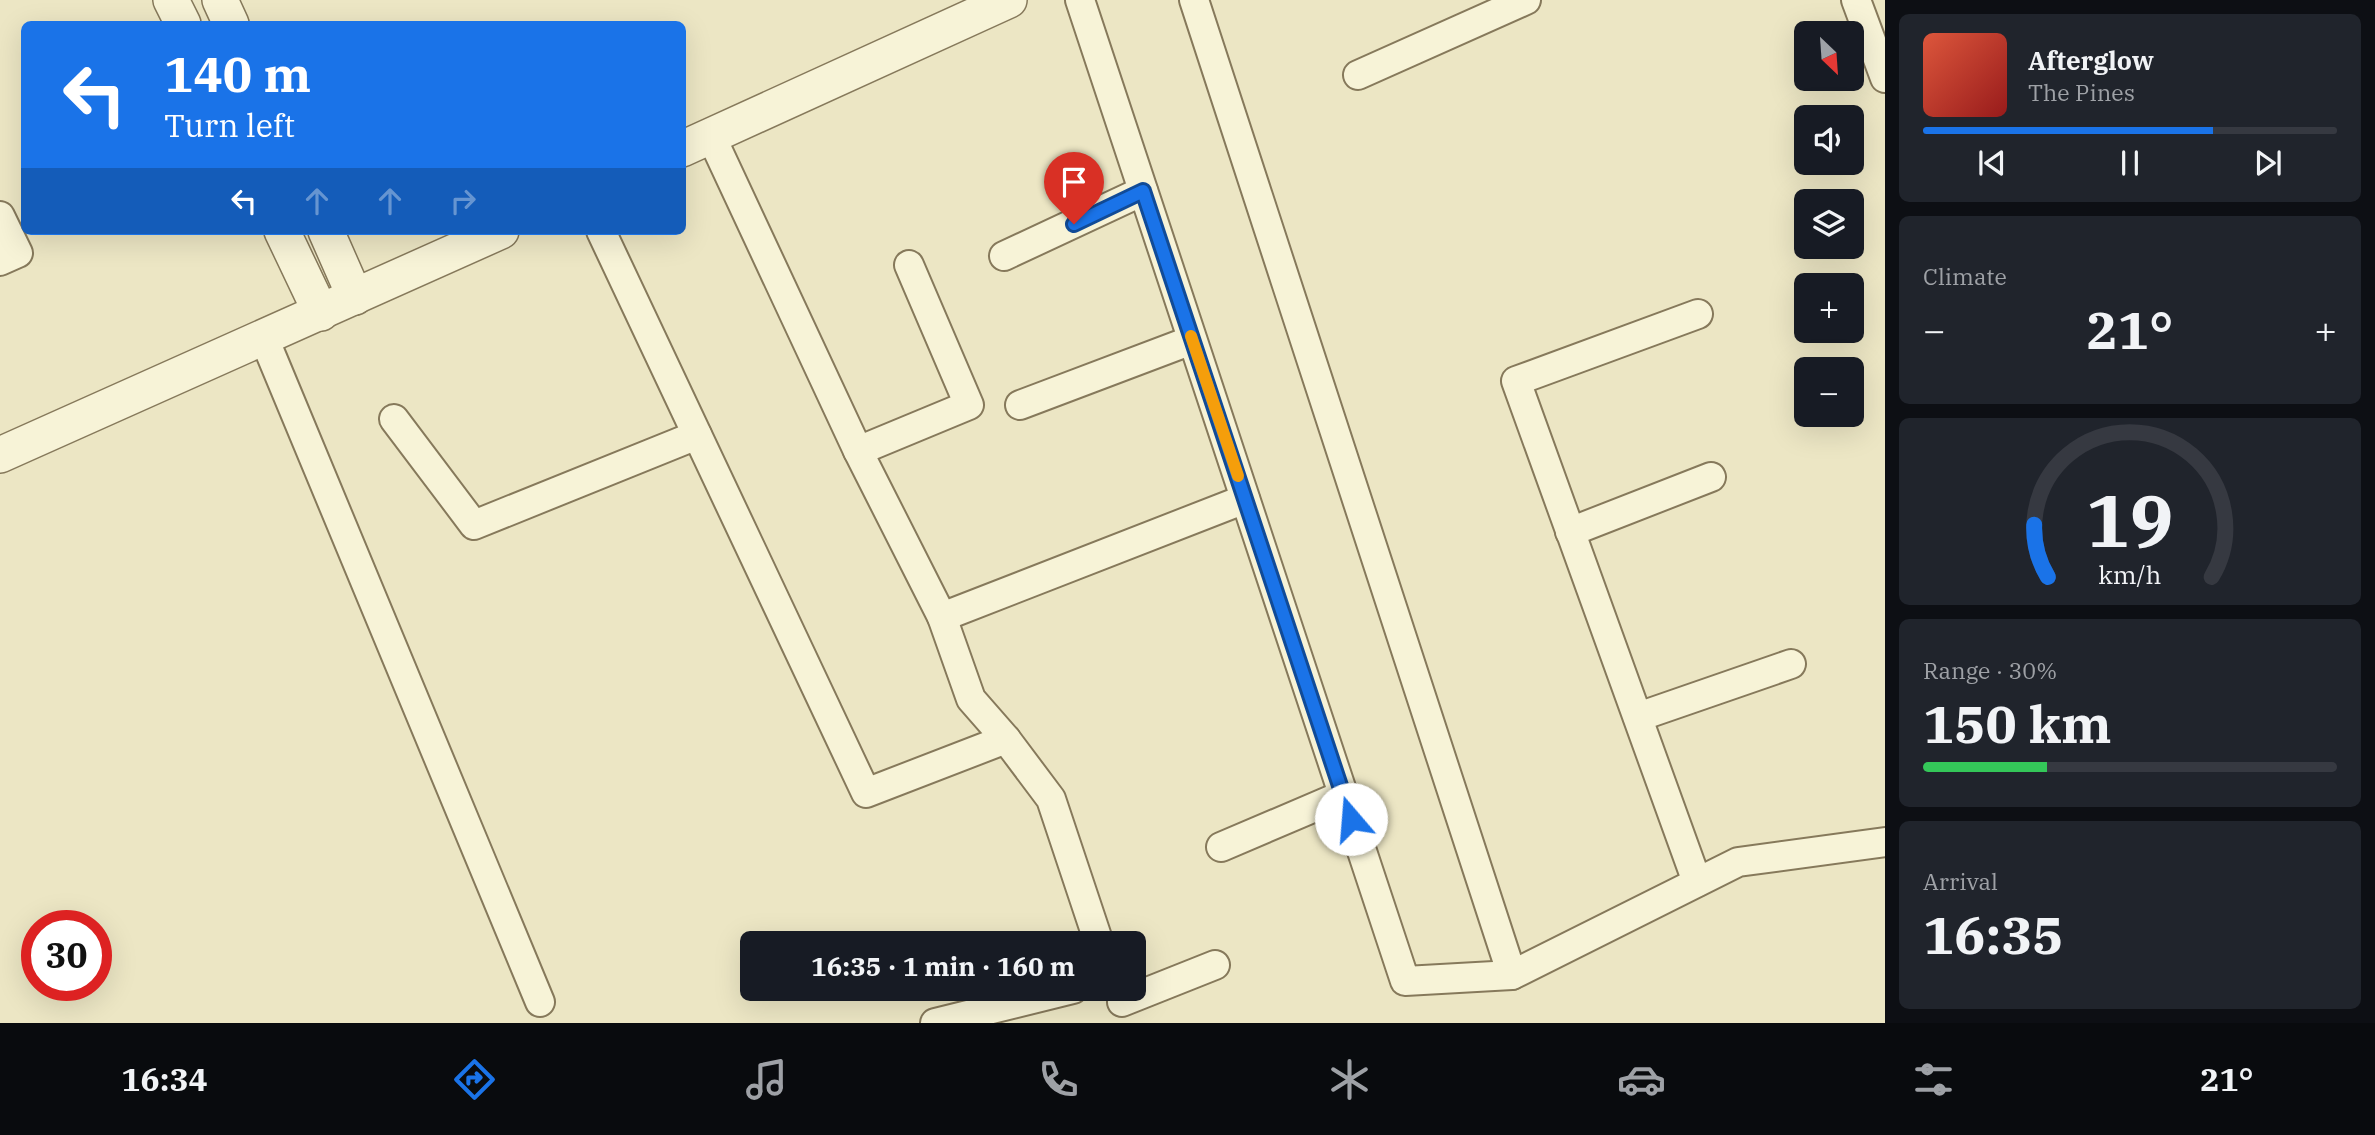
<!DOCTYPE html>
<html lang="en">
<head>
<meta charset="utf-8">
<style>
  :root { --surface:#171b24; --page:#20242c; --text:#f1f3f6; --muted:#9ea1a6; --line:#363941; --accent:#1a73e8 }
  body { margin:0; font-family:"IBM Plex Serif",serif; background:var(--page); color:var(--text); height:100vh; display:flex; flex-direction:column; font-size:26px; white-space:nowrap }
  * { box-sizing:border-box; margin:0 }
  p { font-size:23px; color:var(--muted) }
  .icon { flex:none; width:38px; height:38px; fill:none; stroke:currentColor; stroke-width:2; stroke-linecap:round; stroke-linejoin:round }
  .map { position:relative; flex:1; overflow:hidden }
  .panel { display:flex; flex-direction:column; gap:14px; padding:14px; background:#0d0f14; width:490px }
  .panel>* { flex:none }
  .hud { position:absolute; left:21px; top:21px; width:665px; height:214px; border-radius:10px; box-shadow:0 7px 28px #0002; background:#1a73e8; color:#fff; overflow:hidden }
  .needle { width:46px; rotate:155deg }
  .buttons { position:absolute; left:1794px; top:21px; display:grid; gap:14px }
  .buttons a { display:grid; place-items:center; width:70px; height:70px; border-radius:10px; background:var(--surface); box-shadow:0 7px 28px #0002; font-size:35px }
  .speed { position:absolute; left:21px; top:910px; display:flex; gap:14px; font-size:35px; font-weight:700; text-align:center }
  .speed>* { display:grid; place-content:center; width:91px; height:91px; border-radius:50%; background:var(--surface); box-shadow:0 7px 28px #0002; line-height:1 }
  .speed .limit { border:10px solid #d22; background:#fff; color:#111 }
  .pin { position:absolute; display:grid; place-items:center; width:60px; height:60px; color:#fff; margin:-72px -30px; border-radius:50% 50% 50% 0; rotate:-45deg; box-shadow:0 0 7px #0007 }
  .pin .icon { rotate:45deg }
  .me { position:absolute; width:77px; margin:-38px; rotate:342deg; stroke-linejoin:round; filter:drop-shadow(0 0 5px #0008) }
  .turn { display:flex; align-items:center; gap:24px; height:147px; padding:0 28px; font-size:32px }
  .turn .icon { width:91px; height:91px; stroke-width:2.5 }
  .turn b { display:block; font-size:49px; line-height:60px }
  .lanes { display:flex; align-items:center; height:66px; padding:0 28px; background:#0003; justify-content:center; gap:35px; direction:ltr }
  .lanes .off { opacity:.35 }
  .big { font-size:52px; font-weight:700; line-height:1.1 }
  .panel .widget { flex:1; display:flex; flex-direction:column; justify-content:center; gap:10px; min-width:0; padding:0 24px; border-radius:10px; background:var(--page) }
  .panel .dial { align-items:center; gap:0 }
  .dial svg { height:182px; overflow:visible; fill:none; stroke:var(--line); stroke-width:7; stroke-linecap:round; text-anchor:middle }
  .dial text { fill:var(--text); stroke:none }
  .song { display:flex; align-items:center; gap:21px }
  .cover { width:84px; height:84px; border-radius:10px; background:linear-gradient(135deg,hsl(10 70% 55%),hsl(0 70% 35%)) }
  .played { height:7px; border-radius:4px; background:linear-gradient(90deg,var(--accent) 70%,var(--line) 70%) }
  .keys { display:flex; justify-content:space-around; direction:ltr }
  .heat { display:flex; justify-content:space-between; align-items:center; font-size:38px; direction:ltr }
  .charge { height:10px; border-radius:5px; background:linear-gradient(90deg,#34c759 30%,var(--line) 0) }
  .trip { position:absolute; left:740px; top:931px; width:406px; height:70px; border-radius:10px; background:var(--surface); box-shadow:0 7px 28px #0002; font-weight:700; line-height:70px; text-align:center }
  .menu { display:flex; height:112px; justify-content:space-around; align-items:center; background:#090b0e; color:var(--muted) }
  .menu .icon { width:49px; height:49px }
  .menu .current { color:var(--accent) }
  .menu b { font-size:32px; color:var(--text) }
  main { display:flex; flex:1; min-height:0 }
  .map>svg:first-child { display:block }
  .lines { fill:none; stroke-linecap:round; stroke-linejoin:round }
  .minor-casing { stroke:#86795b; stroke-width:32 }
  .tertiary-casing { stroke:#86795b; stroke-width:38 }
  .minor { stroke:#f7f3d7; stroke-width:28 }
  .tertiary { stroke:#f7f3d7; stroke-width:35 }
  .route-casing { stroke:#114b97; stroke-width:18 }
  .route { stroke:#1a73e8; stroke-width:12 }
  .slow { stroke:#f59e0b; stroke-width:12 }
</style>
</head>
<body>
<main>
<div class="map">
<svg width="1885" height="1023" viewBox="0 0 1885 1023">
  <rect width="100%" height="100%" fill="#ece6c4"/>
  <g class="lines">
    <defs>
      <g id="minor">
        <path d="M1080,0l325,981 107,-6 226,-113 147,-20"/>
        <path d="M1194,0l318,975"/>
        <path d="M1856,0l29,78"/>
        <path d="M1358,75l168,-75"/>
        <path d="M711,136l147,315 111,-46 -60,-140"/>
        <path d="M0,216l18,37 -18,8"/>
        <path d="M601,231l265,562 140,-54 -35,-40 -29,-82"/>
        <path d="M1004,256l139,-65"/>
        <path d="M264,338l276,664"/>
        <path d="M1020,405l172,-65"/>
        <path d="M394,419l80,106 223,-90"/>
        <path d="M858,451l84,166 303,-118"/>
        <path d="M1570,532l141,-55"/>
        <path d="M1638,717l153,-53"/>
        <path d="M1006,739l45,60 48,144"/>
        <path d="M1221,847l122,-52"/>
        <path d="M1697,882l-181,-501 182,-67"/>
        <path d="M1122,1002l93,-37"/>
        <path d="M935,1023l138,-34"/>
      </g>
      <g id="tertiary">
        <path d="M171,0l12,24"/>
        <path d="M220,0l11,24"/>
        <path d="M682,149l327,-149"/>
        <path d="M282,231l39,82"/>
        <path d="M326,231l29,66"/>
        <path d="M0,455l501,-224"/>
      </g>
    </defs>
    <use href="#minor" class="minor-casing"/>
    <use href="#tertiary" class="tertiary-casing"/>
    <use href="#minor" class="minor"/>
    <use href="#tertiary" class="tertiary"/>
  </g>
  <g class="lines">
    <defs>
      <path id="route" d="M1074,224l69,-33 208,628"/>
    </defs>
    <use href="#route" class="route-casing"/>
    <use href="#route" class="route"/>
    <path class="slow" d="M1191,336l47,140"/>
  </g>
</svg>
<div class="buttons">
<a><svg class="needle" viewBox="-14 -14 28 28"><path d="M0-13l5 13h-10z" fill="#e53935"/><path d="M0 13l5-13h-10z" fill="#9ea1a6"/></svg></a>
<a><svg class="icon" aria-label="sound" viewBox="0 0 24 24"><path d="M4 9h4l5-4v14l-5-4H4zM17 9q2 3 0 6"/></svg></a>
<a><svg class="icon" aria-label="layers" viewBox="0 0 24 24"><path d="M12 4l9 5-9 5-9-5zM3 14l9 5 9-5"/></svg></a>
<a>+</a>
<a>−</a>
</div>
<div class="speed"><div class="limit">30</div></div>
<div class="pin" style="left:1074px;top:224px;background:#d93025"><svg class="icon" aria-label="arrive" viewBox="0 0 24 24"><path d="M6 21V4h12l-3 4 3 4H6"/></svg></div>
<svg class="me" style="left:1351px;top:819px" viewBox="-20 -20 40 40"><circle r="19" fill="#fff"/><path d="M0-13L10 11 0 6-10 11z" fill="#1a73e8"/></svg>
<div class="trip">16:35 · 1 min · 160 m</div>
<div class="hud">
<div class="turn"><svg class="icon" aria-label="left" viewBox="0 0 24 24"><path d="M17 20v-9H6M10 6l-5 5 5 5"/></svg><div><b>140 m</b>Turn left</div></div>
<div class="lanes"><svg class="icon" aria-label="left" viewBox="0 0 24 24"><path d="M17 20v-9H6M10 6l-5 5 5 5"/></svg><svg class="icon off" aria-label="ahead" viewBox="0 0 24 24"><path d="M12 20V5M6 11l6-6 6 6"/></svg><svg class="icon off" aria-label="ahead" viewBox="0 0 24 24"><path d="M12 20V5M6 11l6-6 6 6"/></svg><svg class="icon off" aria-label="right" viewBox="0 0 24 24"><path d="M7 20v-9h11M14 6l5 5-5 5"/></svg></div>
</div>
</div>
<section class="panel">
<div class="widget">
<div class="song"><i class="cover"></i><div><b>Afterglow</b><p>The Pines</p></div></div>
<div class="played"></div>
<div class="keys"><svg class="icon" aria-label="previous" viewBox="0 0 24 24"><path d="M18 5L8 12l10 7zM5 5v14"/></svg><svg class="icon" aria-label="pause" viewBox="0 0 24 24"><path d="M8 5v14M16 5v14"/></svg><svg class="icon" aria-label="next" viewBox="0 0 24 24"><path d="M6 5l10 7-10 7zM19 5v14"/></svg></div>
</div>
<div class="widget"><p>Climate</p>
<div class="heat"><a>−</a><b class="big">21°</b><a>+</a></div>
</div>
<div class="widget dial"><svg viewBox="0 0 100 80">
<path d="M14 69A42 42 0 1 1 86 69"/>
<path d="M14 69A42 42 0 0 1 8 46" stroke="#1a73e8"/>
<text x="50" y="56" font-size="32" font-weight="700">19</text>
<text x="50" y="72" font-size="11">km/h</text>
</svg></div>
<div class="widget"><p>Range · 30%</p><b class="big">150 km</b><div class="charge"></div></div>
<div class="widget"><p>Arrival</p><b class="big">16:35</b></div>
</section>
</main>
<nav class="menu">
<b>16:34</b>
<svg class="icon current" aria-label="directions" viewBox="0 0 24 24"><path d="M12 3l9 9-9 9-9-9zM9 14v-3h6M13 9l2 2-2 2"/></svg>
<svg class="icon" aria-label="music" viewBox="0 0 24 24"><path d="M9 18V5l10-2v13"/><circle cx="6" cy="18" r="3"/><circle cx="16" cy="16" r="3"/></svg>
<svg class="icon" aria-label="phone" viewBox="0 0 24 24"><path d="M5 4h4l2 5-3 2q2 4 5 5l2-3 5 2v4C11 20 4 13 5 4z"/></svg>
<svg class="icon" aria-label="climate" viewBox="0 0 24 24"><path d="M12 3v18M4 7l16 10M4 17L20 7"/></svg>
<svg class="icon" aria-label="car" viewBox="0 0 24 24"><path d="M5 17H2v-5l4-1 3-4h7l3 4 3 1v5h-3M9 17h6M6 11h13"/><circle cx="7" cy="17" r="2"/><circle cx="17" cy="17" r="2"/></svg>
<svg class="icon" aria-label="filters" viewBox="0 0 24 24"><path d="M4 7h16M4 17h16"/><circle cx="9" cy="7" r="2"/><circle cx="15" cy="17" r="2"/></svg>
<b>21°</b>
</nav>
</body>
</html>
